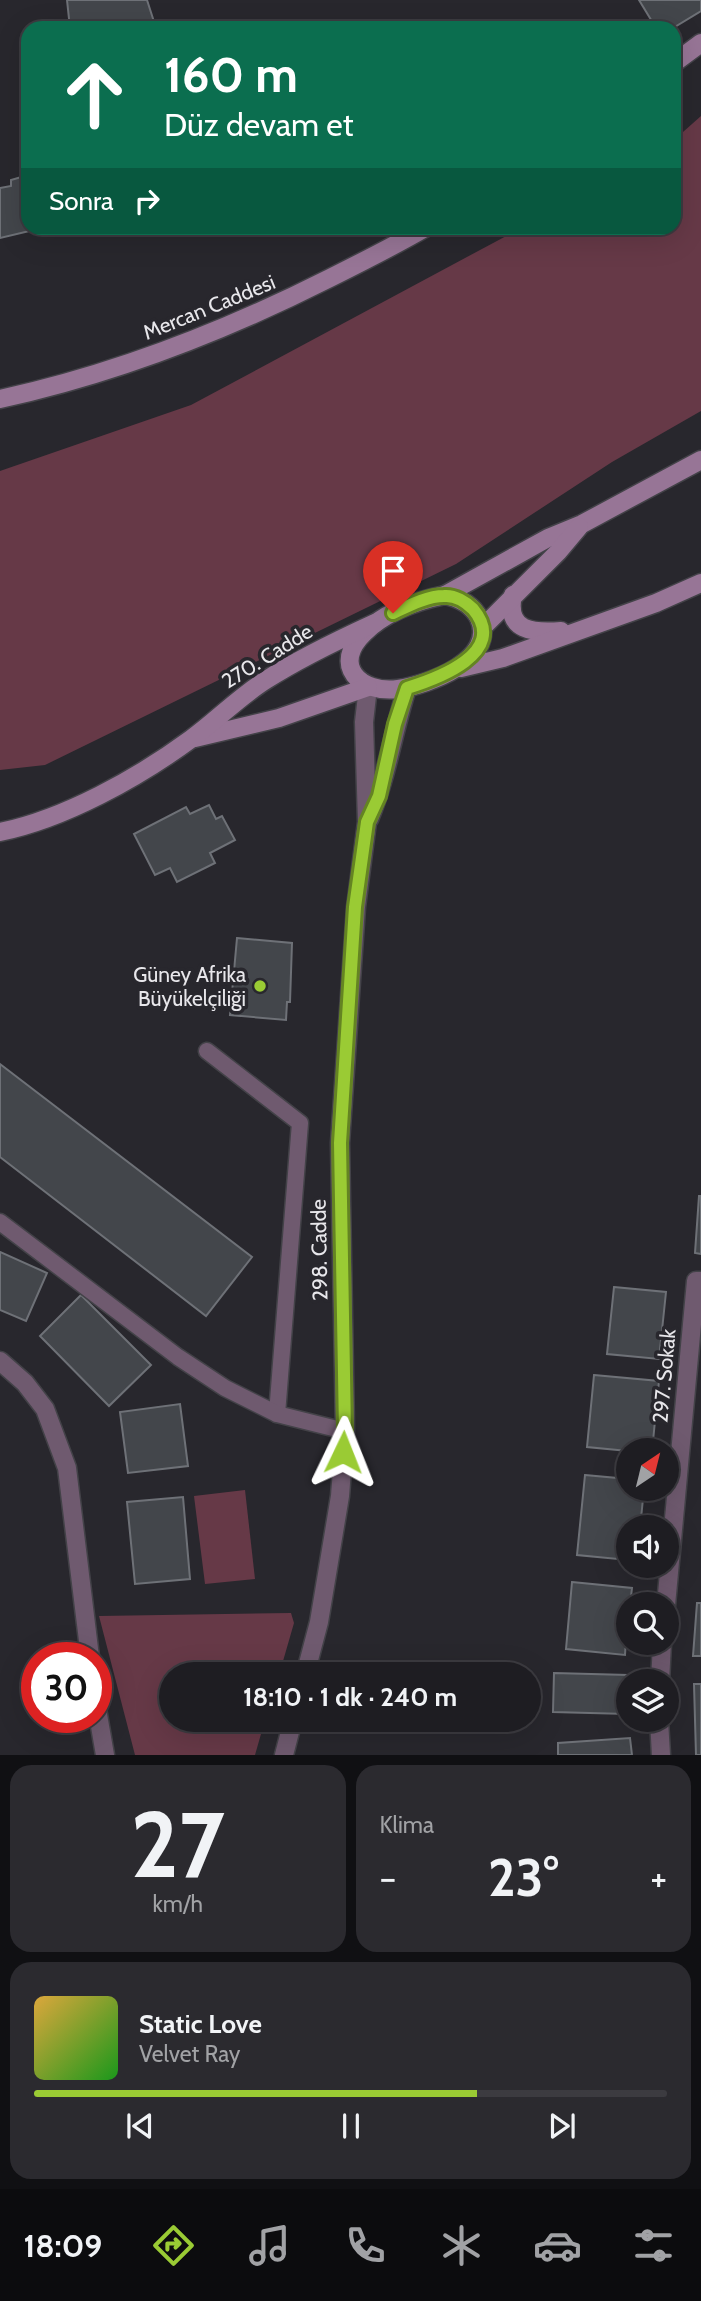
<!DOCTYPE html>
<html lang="tr">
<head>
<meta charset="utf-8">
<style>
  :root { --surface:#1e1d22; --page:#2b2a2f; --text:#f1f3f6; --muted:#a1a2a5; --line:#3c3b40; --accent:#9acb34 }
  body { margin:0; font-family:Cabin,sans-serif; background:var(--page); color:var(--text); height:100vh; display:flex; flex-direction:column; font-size:26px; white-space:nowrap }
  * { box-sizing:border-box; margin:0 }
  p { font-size:23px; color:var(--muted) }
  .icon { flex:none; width:38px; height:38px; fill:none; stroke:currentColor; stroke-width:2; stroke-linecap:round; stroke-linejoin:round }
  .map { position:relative; height:1755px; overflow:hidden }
  .side { display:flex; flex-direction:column; gap:10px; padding:10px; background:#101013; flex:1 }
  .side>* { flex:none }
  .banner { position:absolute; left:21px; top:21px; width:660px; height:214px; border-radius:21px; box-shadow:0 7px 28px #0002,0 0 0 2px var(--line); background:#0b6e4f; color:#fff; overflow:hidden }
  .needle { width:46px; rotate:35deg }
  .controls { position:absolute; left:616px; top:1438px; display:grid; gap:14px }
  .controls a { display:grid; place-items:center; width:63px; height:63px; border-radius:50%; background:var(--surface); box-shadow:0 7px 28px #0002,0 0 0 2px var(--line); font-size:35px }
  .speed { position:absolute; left:21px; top:1642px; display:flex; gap:14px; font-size:35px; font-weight:700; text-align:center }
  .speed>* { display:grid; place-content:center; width:91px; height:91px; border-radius:50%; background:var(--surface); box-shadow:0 7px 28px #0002,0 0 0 2px var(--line); line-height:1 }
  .speed .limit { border:10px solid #d22; background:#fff; color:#111 }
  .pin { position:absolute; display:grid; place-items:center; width:60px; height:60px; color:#fff; margin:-72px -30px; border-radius:50% 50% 50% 0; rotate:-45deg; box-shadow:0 0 7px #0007 }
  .pin .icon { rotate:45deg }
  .me { position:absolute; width:77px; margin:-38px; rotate:2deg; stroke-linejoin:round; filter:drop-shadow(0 0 5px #0008) }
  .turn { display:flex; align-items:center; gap:24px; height:147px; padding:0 28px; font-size:32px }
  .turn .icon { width:91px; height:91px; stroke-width:2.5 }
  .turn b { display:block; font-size:49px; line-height:60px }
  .then { display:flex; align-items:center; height:66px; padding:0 28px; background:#0003; gap:14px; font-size:26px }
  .big { font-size:52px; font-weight:700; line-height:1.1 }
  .side .widget { flex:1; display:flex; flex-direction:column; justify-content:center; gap:10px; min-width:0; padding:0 24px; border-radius:21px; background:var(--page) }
  .side .dial { align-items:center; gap:0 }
  .dial b { font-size:91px; line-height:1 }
  .song { display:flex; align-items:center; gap:21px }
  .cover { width:84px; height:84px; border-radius:10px; background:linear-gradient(135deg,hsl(40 70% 55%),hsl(120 70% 35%)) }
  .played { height:7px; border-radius:4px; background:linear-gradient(90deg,var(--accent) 70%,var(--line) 70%) }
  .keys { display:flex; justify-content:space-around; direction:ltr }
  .heat { display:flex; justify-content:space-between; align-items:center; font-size:38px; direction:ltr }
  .side .tiles { flex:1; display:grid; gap:10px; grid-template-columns:1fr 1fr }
  .widget:last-child { grid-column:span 2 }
  .trip { position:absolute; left:159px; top:1662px; width:382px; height:70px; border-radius:35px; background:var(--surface); box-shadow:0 7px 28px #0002,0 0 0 2px var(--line); font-weight:700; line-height:70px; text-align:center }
  .dock { display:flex; height:112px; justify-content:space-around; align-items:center; background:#0c0c0e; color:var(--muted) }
  .dock .icon { width:49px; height:49px }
  .dock .selected { color:var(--accent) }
  .dock b { font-size:32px; color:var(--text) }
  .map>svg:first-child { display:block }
  .green { fill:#663947 }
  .building { fill:#43464b; stroke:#6e7177; stroke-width:2 }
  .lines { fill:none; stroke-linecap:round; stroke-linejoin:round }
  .lane-casing { stroke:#434248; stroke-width:19 }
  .street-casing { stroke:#434248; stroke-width:21 }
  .secondary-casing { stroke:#434248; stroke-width:21 }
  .lane { stroke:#6f5a6f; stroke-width:16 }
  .street { stroke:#6f5a6f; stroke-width:18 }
  .secondary { stroke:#977596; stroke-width:18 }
  .route-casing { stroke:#648422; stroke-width:18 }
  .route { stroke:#9acb34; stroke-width:12 }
  .poi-dot { fill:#9acb34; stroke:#28272d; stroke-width:2.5 }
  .labels { text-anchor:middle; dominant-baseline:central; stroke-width:7; stroke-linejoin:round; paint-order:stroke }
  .street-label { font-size:21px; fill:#e8e7eb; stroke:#28272d }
  .poi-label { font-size:21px; fill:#e8e7eb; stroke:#28272d; text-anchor:end }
</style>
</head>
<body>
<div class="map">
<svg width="701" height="1755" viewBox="0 0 701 1755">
  <rect width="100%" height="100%" fill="#28272d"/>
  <g class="green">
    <path d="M701,116v295l-89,51 -156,102 -411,201 -45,5v-299l191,-66 330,-177h153v-88z"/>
    <path d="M245,1490l10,89 -50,5 -11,-88z"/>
    <path d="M291,1613l3,10 -15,52h-107v45h93l-10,35h-120l-36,-139z"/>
  </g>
  <g class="building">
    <path d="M67,0h80l9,28h-86z"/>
    <path d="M639,0h62v11l-28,17h-17z"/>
    <path d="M28,175v53h14l-42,10v-50l11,-2v-6z"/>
    <path d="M209,805l7,14 6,-3 13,24 -25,13 5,10 -38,19 -7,-14 -15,7 -21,-41 52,-27 4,7z"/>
    <path d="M237,938l55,5 -2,59h-3l-1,18 -56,-5z"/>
    <path d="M0,1064l252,193 -46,59 -206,-159z"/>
    <path d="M699,1196h2v58l-6,-1z"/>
    <path d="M0,1252l47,21 -21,48 -26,-11z"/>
    <path d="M614,1287l52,5 -7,67 -52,-5z"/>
    <path d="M81,1295l70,70 -42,41 -69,-70z"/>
    <path d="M594,1375l65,6 -7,70h-24l-41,-4z"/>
    <path d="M180,1404l8,62 -60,7 -8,-61z"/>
    <path d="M585,1475l43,4v10h16l-4,39h-12v32l-51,-5z"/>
    <path d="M183,1497l7,82 -55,5 -8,-82z"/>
    <path d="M572,1582l60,6 -2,17h-2l-3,50 -59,-6z"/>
    <path d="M697,1603h4v53h-8z"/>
    <path d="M554,1673l74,2 -1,39 -74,-2z"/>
    <path d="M694,1684h7v71h-5z"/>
    <path d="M630,1738l2,17h-74v-12z"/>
  </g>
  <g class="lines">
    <defs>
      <g id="lane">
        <path d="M207,1051l93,72 -23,291"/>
        <path d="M0,1222l178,135 47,31 52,26 68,17"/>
      </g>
      <g id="street">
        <path d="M369,819c18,-42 24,-88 38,-131"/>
        <path d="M0,1361l25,22 20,26 22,59 23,189"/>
        <path d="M666,1605l30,-324h5"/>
        <path d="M305,1675l14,-53 21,-126 5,-65 -5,-288 16,-236 11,-85 -3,-100 4,-35"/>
        <path d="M660,1682l2,-39"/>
        <path d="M96,1703l9,52"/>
        <path d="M659,1720l2,35"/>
        <path d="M284,1755l9,-35"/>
      </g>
      <g id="secondary">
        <path d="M674,63l27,-20"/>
        <path d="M0,399c115,-25 225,-68 330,-121 32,-16 64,-32 95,-50"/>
        <path d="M445,595c14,3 27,9 34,23 19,42 -51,67 -81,71 -38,5 -67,-24 -34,-56 21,-21 52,-32 81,-38z"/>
        <path d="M445,595l103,-57 34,-14 119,-64"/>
        <path d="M513,595c-8,37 21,38 48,36"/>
        <path d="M482,628l76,-76 21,-25"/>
        <path d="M461,668l42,-10 153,-55 45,-20"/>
        <path d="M195,738l84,-20 89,-31"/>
        <path d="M0,832c64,-13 138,-54 191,-93 26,-19 48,-42 75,-59 34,-22 72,-40 109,-57"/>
      </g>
    </defs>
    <use href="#lane" class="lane-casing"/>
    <use href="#street" class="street-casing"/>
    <use href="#secondary" class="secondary-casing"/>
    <use href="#lane" class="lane"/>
    <use href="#street" class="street"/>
    <use href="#secondary" class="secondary"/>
  </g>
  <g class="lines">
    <defs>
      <path id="route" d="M343,1452l2,-21 -5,-288 15,-236 12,-85 12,-26 16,-72 12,-36c29,-9 103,-35 66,-79 -7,-7 -18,-14 -29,-13 -17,0 -36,10 -51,17"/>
    </defs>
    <use href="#route" class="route-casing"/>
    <use href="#route" class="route"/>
  </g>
  <circle class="poi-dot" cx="260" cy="986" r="7"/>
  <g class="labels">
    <g class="street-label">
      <text transform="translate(209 307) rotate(-22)">Mercan Caddesi</text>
      <text transform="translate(267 656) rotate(-32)">270. Cadde</text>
      <text transform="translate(319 1250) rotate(-91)">298. Cadde</text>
      <text transform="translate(664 1376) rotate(-85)">297. Sokak</text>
    </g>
    <g class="poi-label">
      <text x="246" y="974">Güney Afrika<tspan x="246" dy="24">Büyükelçiliği</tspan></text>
    </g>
  </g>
</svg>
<div class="controls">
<a><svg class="needle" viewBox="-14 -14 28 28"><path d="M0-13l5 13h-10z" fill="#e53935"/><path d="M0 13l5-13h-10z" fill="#a1a2a5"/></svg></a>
<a><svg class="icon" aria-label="sound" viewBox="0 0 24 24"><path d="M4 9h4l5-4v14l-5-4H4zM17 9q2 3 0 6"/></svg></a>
<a><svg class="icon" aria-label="search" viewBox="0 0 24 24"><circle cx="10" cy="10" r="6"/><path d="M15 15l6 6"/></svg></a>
<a><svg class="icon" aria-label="layers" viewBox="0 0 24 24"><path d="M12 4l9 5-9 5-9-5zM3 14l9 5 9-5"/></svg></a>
</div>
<div class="speed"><div class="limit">30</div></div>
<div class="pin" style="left:393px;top:613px;background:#d93025"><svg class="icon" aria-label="arrive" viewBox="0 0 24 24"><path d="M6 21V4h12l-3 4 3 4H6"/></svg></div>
<svg class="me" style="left:343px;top:1452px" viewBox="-20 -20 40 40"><path d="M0-17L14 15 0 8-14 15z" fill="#9acb34" stroke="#fff" stroke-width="4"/></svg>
<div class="trip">18:10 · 1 dk · 240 m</div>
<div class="banner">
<div class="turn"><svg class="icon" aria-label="ahead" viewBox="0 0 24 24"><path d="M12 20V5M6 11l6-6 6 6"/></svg><div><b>160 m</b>Düz devam et</div></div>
<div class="then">Sonra<svg class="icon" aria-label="right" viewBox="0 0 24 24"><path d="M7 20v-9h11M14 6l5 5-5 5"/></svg></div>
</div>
</div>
<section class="side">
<div class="tiles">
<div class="widget dial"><b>27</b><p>km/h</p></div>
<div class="widget"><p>Klima</p>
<div class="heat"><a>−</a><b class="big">23°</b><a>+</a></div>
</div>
<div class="widget">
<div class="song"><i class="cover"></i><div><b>Static Love</b><p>Velvet Ray</p></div></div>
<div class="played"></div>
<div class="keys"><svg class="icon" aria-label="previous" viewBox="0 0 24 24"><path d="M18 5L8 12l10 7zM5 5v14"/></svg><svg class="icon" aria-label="pause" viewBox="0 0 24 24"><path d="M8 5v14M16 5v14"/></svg><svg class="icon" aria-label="next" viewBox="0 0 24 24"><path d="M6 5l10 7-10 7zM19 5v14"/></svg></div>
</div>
</div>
</section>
<nav class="dock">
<b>18:09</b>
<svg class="icon selected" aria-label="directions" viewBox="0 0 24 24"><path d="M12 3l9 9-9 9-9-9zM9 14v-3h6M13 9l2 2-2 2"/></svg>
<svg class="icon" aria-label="music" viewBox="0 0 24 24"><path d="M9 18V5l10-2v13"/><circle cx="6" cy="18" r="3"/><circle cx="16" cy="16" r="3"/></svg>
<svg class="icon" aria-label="phone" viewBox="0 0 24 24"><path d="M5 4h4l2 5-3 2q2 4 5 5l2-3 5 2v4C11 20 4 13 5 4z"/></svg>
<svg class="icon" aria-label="climate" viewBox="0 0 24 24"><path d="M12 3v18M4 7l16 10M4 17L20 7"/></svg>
<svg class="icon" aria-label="car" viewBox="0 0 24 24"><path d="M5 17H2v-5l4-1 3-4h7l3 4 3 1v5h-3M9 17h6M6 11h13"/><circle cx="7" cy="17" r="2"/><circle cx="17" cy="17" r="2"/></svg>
<svg class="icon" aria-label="filters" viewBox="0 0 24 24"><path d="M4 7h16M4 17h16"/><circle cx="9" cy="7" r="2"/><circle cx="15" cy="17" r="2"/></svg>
</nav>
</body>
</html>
